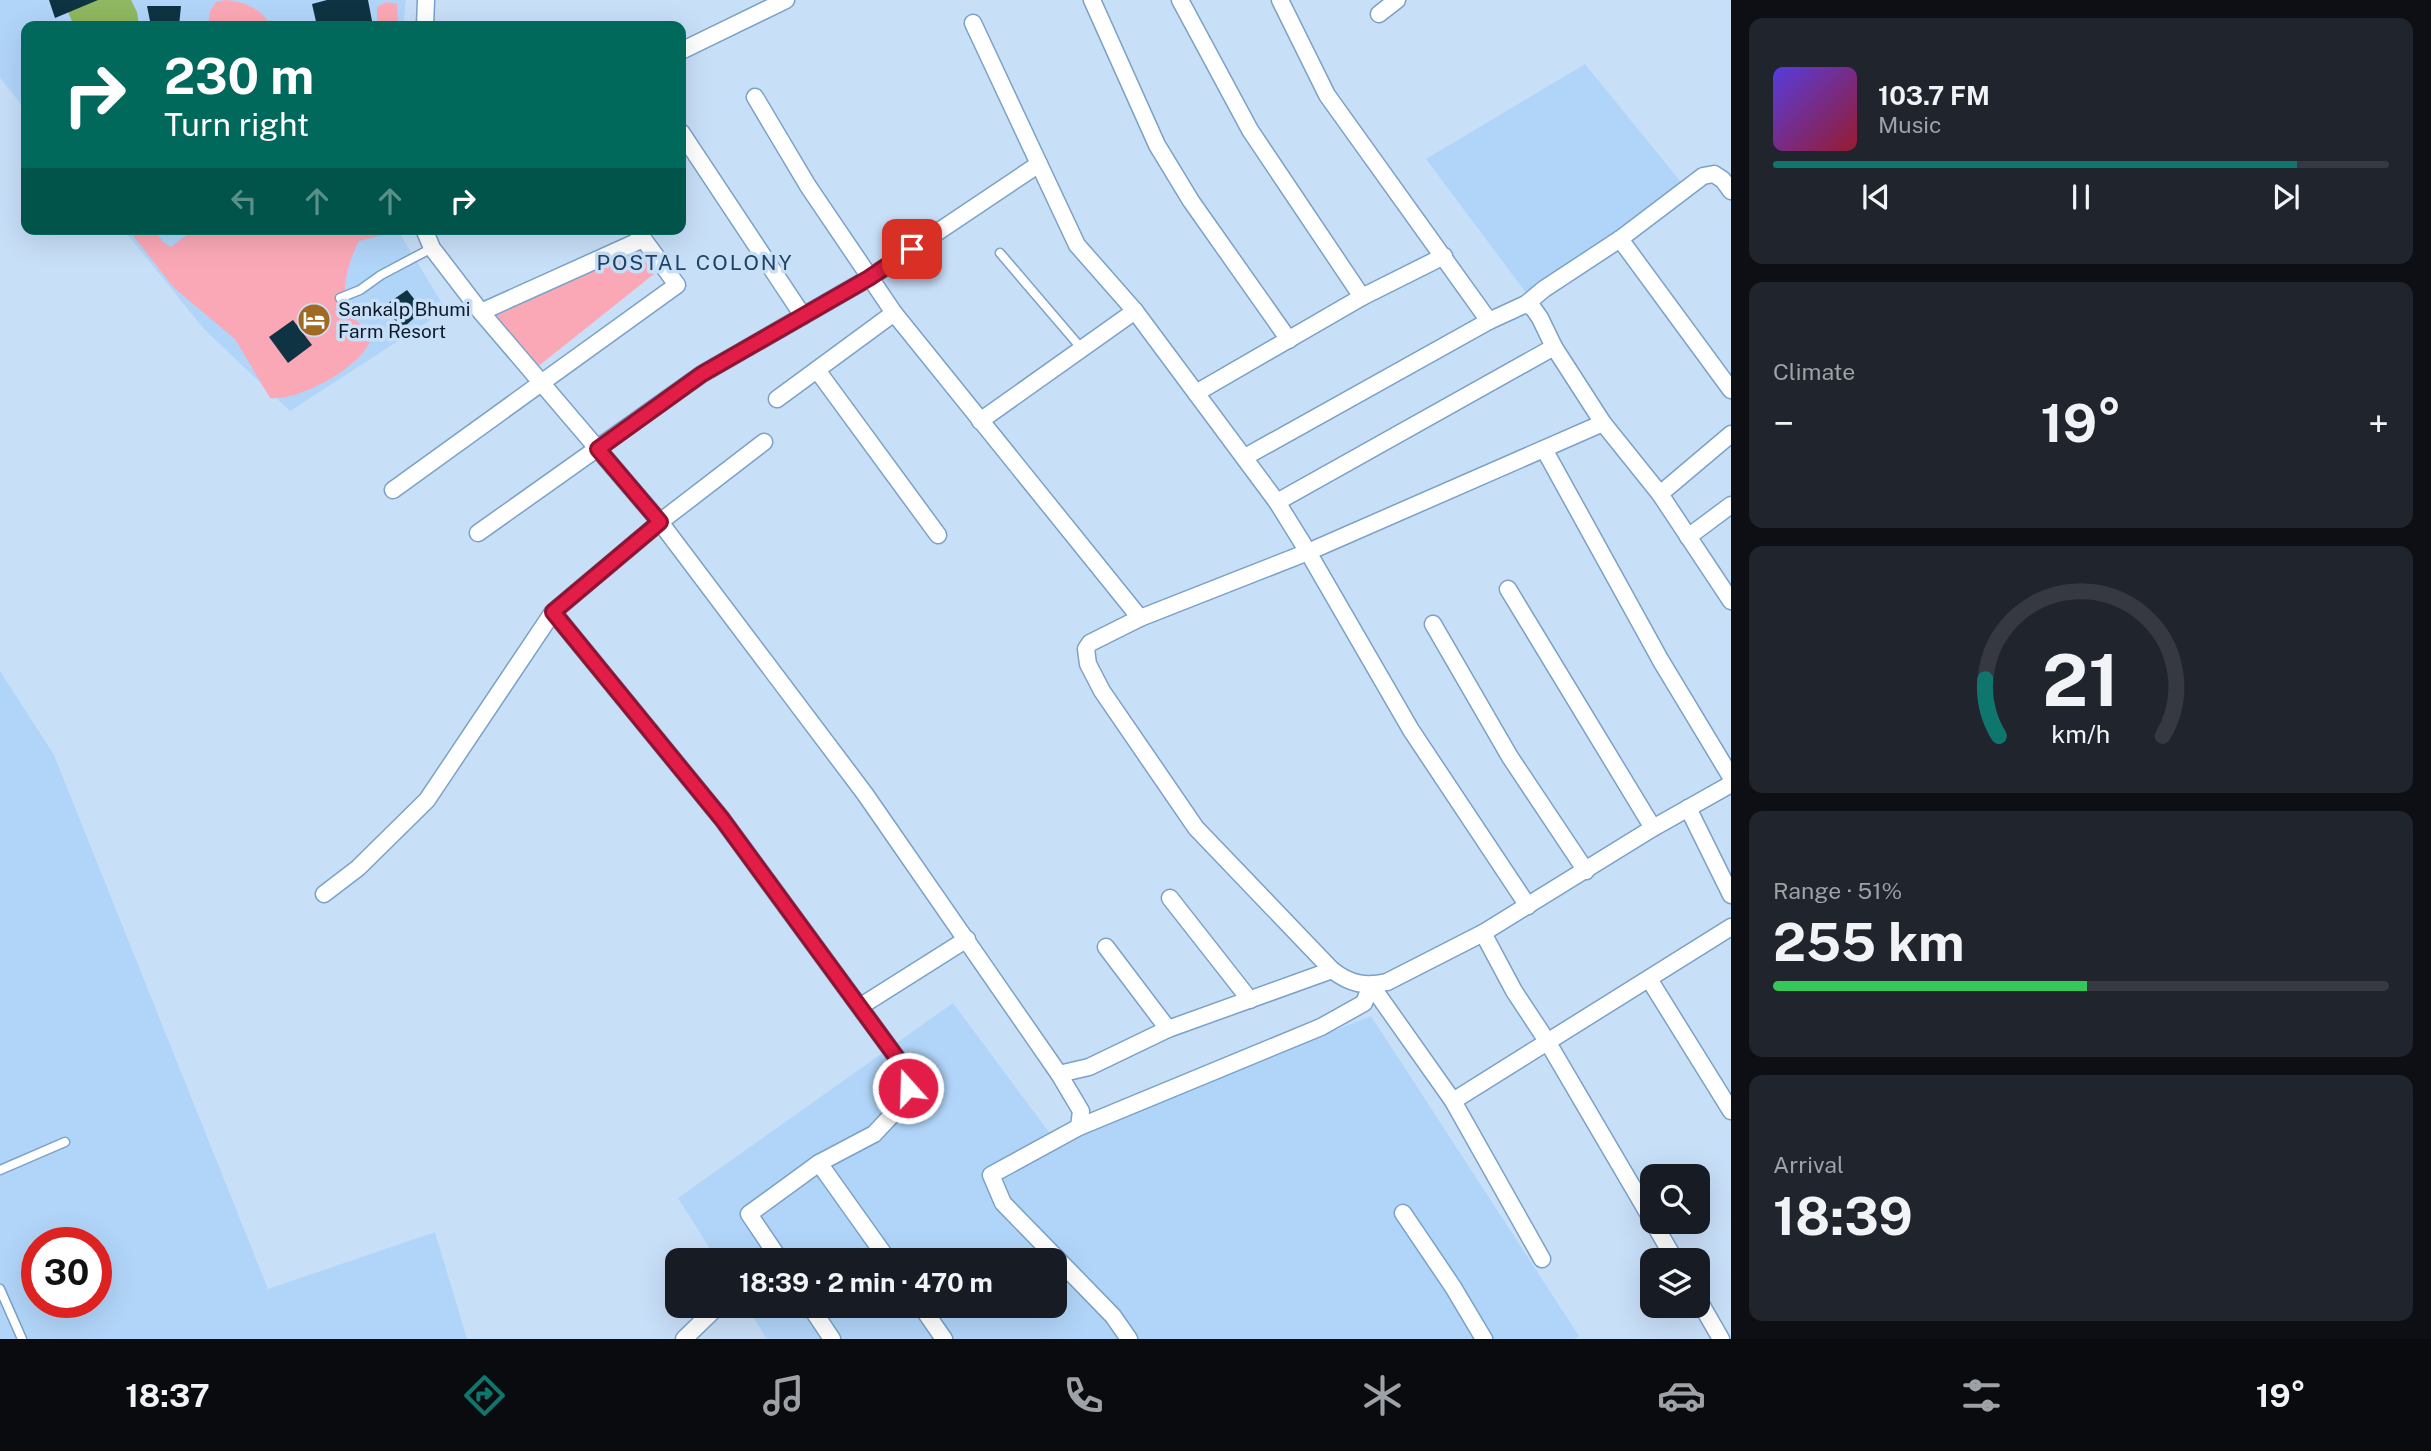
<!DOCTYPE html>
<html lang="en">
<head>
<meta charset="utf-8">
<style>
  :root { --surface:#171b24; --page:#20242c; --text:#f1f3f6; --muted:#9ea1a6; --line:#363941; --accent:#0f766e }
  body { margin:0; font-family:"Public Sans",sans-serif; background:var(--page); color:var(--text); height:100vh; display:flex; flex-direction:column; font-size:26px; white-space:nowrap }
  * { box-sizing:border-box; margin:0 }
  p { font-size:23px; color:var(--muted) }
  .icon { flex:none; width:38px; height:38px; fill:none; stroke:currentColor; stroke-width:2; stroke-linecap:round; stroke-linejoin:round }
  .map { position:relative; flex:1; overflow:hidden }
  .side { display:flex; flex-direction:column; gap:18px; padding:18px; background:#0d0f14; width:700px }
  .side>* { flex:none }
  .guide { position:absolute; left:21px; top:21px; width:665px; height:214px; border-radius:14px; box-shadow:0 7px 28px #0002; background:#00695c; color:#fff; overflow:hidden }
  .fabs { position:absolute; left:1640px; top:1164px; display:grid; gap:14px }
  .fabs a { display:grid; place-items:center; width:70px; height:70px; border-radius:14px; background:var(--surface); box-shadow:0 7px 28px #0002; font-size:35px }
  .speed { position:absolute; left:21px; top:1227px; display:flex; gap:14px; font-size:35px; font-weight:700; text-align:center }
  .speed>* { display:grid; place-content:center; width:91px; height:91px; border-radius:50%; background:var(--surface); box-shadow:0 7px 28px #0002; line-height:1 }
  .speed .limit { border:10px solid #d22; background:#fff; color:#111 }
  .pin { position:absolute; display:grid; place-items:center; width:60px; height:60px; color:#fff; margin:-30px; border-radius:14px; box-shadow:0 4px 10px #0006 }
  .me { position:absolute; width:77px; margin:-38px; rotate:340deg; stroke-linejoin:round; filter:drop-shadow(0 0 5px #0008) }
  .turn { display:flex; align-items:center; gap:24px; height:147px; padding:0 28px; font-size:32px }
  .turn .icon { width:91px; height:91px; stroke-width:2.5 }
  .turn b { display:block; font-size:49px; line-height:60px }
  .lanes { display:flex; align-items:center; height:66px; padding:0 28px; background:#0003; justify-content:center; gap:35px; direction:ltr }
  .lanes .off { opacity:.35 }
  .big { font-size:52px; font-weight:700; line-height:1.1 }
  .side .widget { flex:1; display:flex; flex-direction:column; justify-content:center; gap:10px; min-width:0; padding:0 24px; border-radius:14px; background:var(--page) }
  .side .dial { align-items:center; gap:0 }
  .dial svg { height:182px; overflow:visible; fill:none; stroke:var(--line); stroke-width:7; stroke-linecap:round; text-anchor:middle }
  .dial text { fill:var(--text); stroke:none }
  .song { display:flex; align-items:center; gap:21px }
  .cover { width:84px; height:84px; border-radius:10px; background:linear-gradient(135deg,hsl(250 70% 55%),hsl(350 70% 35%)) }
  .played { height:7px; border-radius:4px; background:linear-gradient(90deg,var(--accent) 85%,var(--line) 85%) }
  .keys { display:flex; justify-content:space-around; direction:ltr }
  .heat { display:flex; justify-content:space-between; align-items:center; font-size:38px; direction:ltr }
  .charge { height:10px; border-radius:5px; background:linear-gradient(90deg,#34c759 51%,var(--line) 0) }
  .trip { position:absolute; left:665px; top:1248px; width:402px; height:70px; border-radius:14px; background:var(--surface); box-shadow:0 7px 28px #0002; font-weight:700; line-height:70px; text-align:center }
  .tabs { display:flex; height:112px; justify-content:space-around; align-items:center; background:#090b0e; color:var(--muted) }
  .tabs .icon { width:49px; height:49px }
  .tabs .current { color:var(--accent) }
  .tabs b { font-size:32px; color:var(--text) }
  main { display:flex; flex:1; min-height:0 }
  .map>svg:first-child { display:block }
  .built { fill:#b1d5f9; fill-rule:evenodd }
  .green { fill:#fba8b6 }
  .water { fill:#90b761 }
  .building { fill:#0e3342 }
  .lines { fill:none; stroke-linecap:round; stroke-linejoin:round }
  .lane-casing { stroke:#7ba1c7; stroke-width:11 }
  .street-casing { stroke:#7ba1c7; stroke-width:19 }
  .lane { stroke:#fff; stroke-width:8 }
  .street { stroke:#fff; stroke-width:16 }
  .route-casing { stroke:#92132f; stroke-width:18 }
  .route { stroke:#e11d48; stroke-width:12 }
  .labels { text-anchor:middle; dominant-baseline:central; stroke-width:7; stroke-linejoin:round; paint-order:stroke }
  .poi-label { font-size:19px; fill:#0c1a28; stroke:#c8dff8; text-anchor:start }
  .neighbourhood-label { font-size:21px; letter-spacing:2px; fill:#204364; stroke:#c8dff8 }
</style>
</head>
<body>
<main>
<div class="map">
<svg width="1731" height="1339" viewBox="0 0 1731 1339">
  <rect width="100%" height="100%" fill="#c8dff8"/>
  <g class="built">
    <path d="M0,0h406l-3,26h-377v84l-26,-32z"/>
    <path d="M1585,64l104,128 -159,106 -104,-139z"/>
    <path d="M123,229h274l49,81 -156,101 -86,-82z"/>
    <path d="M0,671l54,84 214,534 167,-57 32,107h-467zM37,1242h59v60h-59z"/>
    <path d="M953,1003l104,140 314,-127 208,320 -5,3h-807l-21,-33h309v-46h-338l-39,-62z"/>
  </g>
  <g class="green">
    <path d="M225,0c19,1 37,9 46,26h-63l2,-15 6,-9z"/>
    <path d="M386,2l11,2 1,22h-21v-19z"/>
    <path d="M128,229h26l8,12 9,6 17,-13 10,-5h189v5l-28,7c-10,19 -20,50 -10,71 5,10 17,14 24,23 -9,31 -72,66 -103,63l-35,-59 -61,-51z"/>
    <path d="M637,250l17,24 -118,94 -44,-55z"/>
  </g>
  <path class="water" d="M63,0h68l6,12 2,14h-65z"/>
  <g class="building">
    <path d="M49,0h49l-43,18z"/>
    <path d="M327,0h41l5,26h-56l-5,-22z"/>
    <path d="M147,6h34l-2,20h-28z"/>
    <path d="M407,290l16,20 -21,19 -18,-23z"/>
    <path d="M293,320l19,25 -24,18 -19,-26z"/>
  </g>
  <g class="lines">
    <defs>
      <g id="lane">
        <path d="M1000,253l82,96"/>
        <path d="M340,298l20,-8 21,-15 51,-27"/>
        <path d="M0,1170l65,-28"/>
        <path d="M0,1289l22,50"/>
      </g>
      <g id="street">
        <path d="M1092,0l65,145 34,56 98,139"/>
        <path d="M1180,0l70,130 112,167"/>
        <path d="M1280,0l47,95 162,226"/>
        <path d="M1379,14l18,-14"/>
        <path d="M973,23l104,222 58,66 142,191 31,50 103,178 117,176"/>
        <path d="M425,26l1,-26"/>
        <path d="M681,51l105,-51"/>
        <path d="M755,97l53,89 86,127 246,305"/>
        <path d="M681,132l122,184"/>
        <path d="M424,229l8,19 49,64 179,210 205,272 194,280 30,-7 79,-38 164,-59c18,14 33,17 55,12l96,-49 170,-105 78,-44"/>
        <path d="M1620,239l111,151"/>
        <path d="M1526,304l18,-15 76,-50 83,-63 11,-2 9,6 8,11"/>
        <path d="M481,312l162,-73"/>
        <path d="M817,370l121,165"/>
        <path d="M1196,393l166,-96 82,-41"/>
        <path d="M777,399l117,-86"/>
        <path d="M980,421l155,-110"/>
        <path d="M1544,449l117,212 70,116"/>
        <path d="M1245,457l244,-136 37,-17 7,4 7,10 14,29 49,76 57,71 71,107"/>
        <path d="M393,490l284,-205 -41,-56"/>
        <path d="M1660,494l71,-60"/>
        <path d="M1277,502l277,-155"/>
        <path d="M478,533l224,-159 167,-96 170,-114"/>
        <path d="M1688,537l43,-32"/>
        <path d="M1508,589l145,239"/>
        <path d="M553,612l169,207 175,239 10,21 1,9 -18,29 -16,17 -55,29 69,97"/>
        <path d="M1433,624l77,133 76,114"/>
        <path d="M1688,808l43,87"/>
        <path d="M324,894l34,-26 69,-68 126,-188 107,-90 104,-80"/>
        <path d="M1170,898l80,102"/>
        <path d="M1483,933l31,58 33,50 105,179"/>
        <path d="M1106,947l62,82"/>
        <path d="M1332,970l-136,-142 -94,-137 -14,-27 -2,-15 4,-6 50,-25 168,-66 295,-129"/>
        <path d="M1649,979l82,132"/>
        <path d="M1371,985l82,116 89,158"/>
        <path d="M861,1006l106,-67"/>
        <path d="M1059,1074l22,37 -2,16 -88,48 12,28 110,113 16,23"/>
        <path d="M1453,1101l278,-174"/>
        <path d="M1079,1127l242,-100 43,-24 7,-18"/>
        <path d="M1403,1213l50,74 31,52"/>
        <path d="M1653,1222l22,38"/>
        <path d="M780,1260l-31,-46 70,-51"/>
        <path d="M1698,1299l23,40"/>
        <path d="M810,1306l22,33"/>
        <path d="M921,1306l23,33"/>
        <path d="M684,1339l34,-33"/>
      </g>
    </defs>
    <use href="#lane" class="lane-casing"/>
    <use href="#street" class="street-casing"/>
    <use href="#lane" class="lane"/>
    <use href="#street" class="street"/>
  </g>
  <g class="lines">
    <defs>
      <path id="route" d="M908,1088l-1,-9 -10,-21 -175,-239 -169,-207 107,-90 -62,-73 104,-75 167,-96 43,-29"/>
    </defs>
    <use href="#route" class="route-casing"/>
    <use href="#route" class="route"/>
  </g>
  <defs>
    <symbol id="hotel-disc" viewBox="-11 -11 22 22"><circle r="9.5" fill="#a06a23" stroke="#c8dff8"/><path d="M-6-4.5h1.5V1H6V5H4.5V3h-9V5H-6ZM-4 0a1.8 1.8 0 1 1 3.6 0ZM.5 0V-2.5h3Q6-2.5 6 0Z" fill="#fff"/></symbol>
  </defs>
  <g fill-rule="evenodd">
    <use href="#hotel-disc" x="295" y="301" width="38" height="38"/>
  </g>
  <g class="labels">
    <g class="poi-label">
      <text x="338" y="309">Sankalp Bhumi<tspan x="338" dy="22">Farm Resort</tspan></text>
    </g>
    <g class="neighbourhood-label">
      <text x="695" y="262">POSTAL COLONY</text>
    </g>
  </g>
</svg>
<div class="fabs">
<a><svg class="icon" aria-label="search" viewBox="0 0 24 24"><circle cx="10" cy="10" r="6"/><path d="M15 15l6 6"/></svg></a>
<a><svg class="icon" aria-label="layers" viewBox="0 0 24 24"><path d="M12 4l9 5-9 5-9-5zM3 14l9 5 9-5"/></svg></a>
</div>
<div class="speed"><div class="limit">30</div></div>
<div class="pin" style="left:912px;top:249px;background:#d93025"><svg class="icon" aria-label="arrive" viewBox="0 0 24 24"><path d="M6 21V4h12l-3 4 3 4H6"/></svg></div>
<svg class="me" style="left:908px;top:1088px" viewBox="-20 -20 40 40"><circle r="17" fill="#e11d48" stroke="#fff" stroke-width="3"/><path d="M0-11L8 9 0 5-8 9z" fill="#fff"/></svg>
<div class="trip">18:39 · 2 min · 470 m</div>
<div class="guide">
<div class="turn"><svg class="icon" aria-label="right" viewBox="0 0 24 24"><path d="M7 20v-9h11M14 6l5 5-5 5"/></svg><div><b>230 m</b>Turn right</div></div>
<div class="lanes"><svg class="icon off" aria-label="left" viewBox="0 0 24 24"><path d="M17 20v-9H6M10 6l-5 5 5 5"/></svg><svg class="icon off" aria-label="ahead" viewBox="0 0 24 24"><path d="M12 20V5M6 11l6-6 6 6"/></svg><svg class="icon off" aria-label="ahead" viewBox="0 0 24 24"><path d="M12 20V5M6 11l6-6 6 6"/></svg><svg class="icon" aria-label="right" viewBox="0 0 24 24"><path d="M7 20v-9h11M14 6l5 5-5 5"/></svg></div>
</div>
</div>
<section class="side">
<div class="widget">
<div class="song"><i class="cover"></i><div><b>103.7 FM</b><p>Music</p></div></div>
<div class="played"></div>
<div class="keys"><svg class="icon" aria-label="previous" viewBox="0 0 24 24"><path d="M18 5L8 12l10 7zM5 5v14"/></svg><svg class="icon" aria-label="pause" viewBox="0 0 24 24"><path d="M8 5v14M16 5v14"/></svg><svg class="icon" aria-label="next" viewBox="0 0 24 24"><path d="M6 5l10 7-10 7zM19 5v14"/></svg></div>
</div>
<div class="widget"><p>Climate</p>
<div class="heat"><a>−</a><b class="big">19°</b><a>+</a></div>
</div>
<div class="widget dial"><svg viewBox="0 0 100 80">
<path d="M14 69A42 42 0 1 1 86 69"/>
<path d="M14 69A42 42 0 0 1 8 44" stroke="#0f766e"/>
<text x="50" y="56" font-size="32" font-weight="700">21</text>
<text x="50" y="72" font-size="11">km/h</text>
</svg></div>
<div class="widget"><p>Range · 51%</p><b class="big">255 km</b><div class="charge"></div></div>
<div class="widget"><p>Arrival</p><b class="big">18:39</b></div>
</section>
</main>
<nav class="tabs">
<b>18:37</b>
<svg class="icon current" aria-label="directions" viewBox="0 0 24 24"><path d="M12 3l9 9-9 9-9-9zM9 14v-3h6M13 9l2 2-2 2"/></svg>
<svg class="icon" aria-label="music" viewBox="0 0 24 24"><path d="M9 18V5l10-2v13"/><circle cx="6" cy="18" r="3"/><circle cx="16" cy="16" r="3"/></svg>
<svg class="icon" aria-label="phone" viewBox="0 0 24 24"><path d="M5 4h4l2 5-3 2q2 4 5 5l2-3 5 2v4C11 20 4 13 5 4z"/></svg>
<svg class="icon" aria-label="climate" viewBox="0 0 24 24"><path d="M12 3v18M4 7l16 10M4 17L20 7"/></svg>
<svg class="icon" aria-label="car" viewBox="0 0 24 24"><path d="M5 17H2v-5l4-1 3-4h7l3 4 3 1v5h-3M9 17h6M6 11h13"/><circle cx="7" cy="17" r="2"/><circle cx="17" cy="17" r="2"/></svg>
<svg class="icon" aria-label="filters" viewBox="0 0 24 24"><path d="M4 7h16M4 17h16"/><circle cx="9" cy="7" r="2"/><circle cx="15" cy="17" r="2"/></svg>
<b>19°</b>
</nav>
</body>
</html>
